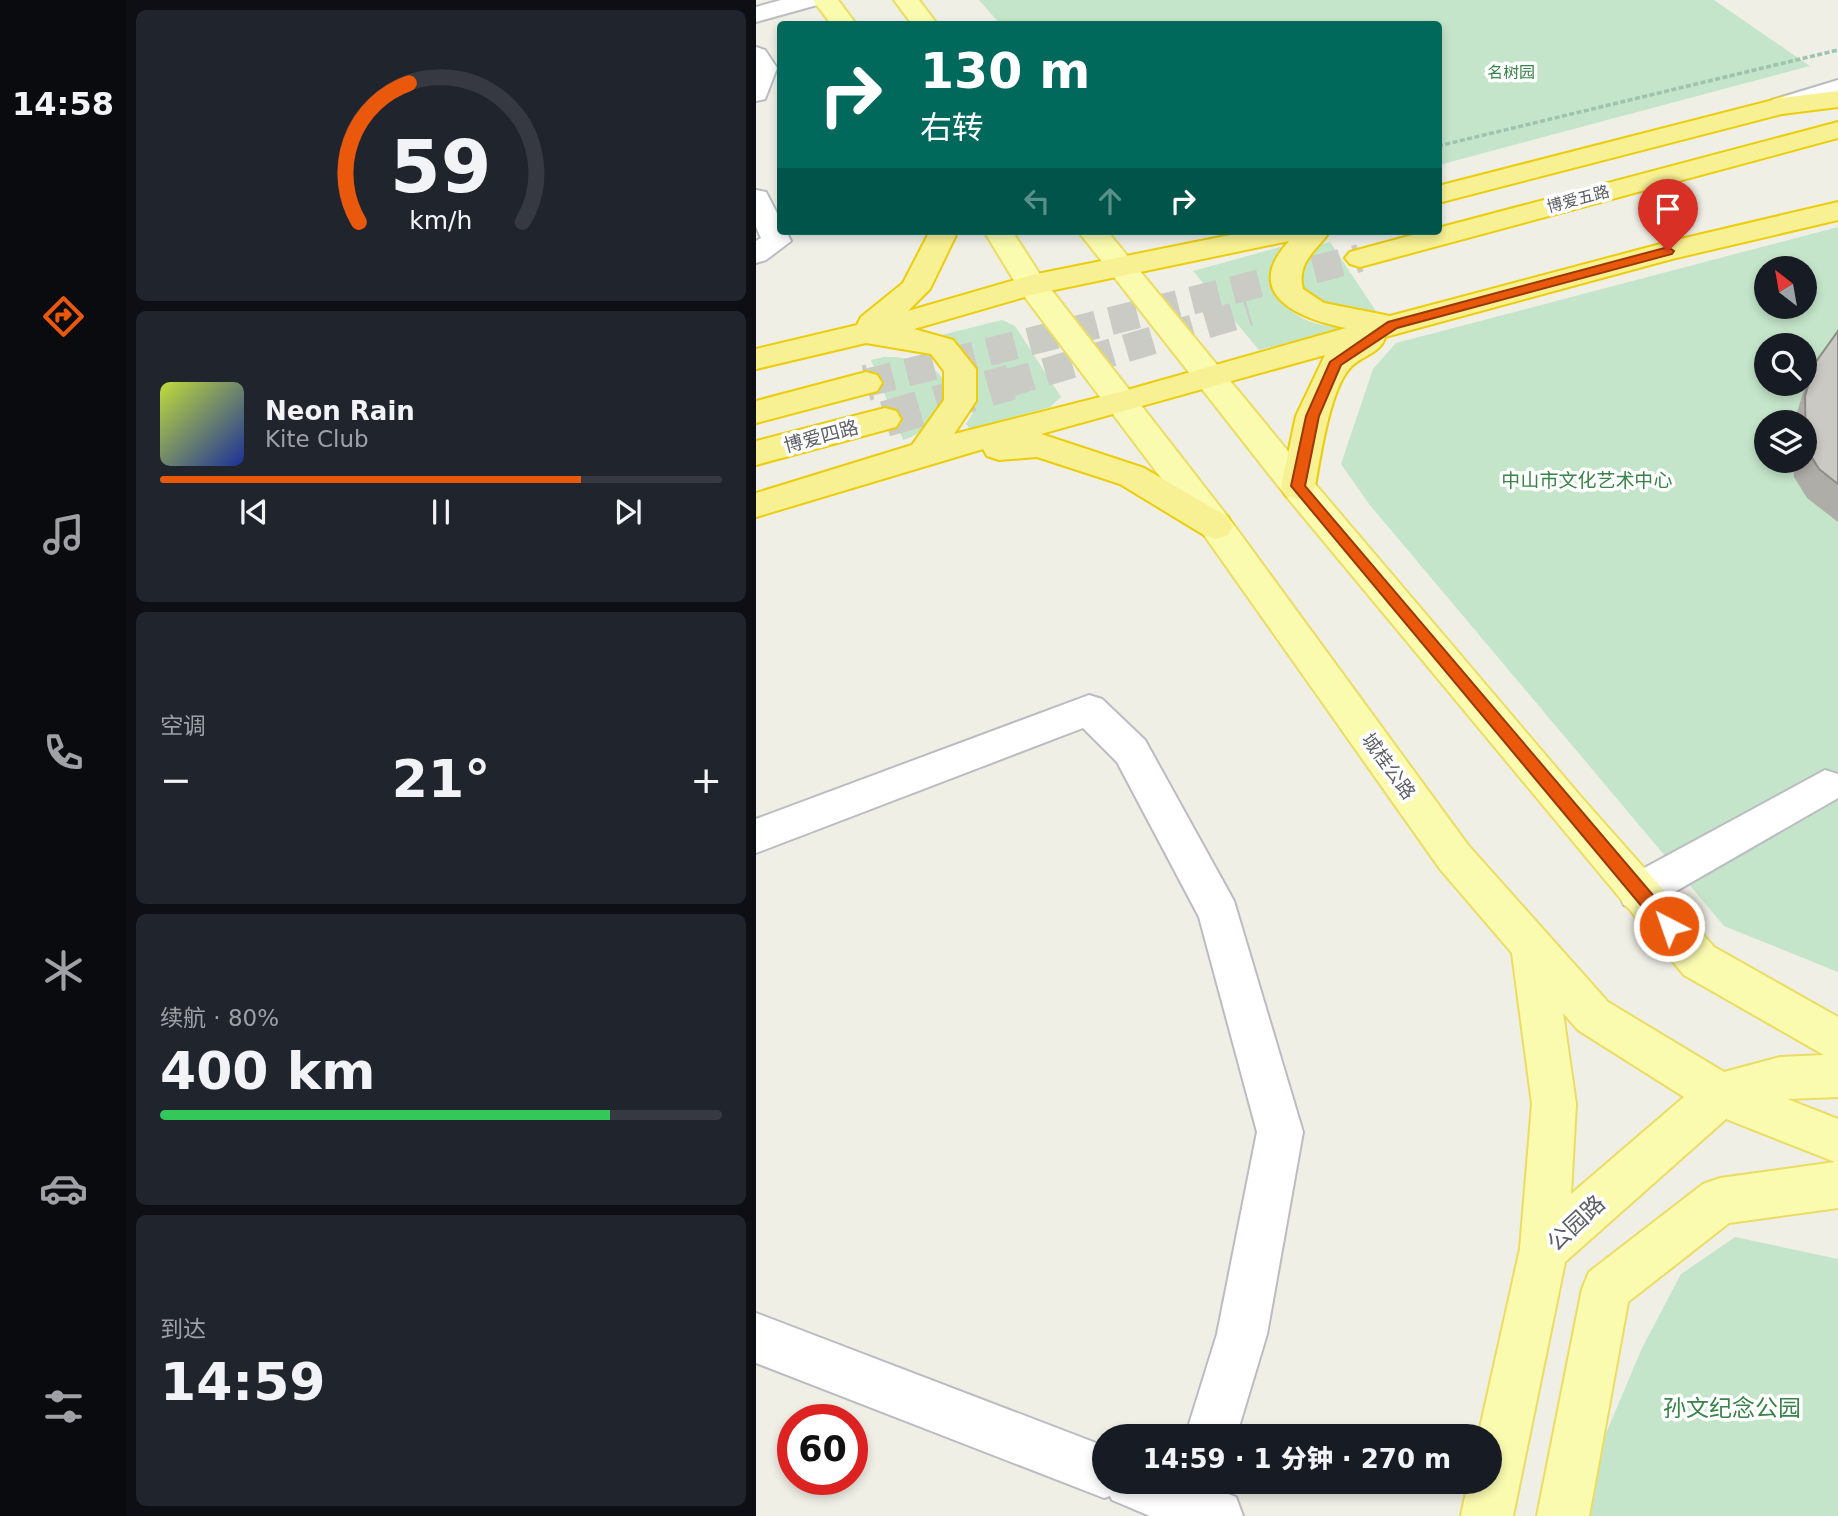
<!DOCTYPE html>
<html lang="zh">
<head>
<meta charset="utf-8">
<style>
  :root { --surface:#171b24; --page:#20242c; --text:#f1f3f6; --muted:#9ea1a6; --line:#363941; --accent:#ea580c }
  body { margin:0; font-family:"DejaVu Sans","Noto Sans SC",sans-serif; background:var(--page); color:var(--text); height:100vh; display:flex; flex-direction:column; font-size:26px; white-space:nowrap }
  * { box-sizing:border-box; margin:0 }
  p { font-size:23px; color:var(--muted) }
  .icon { flex:none; width:38px; height:38px; fill:none; stroke:currentColor; stroke-width:2; stroke-linecap:round; stroke-linejoin:round }
  .map { position:relative; flex:1; overflow:hidden }
  .details { display:flex; flex-direction:column; gap:10px; padding:10px; background:#0d0f14; width:630px }
  .details>* { flex:none }
  .hud { position:absolute; left:21px; top:21px; width:665px; height:214px; border-radius:7px; box-shadow:0 4px 10px #0003; background:#00695c; color:#fff; overflow:hidden }
  .needle { width:46px; rotate:329deg }
  .fabs { position:absolute; left:998px; top:256px; display:grid; gap:14px }
  .fabs a { display:grid; place-items:center; width:63px; height:63px; border-radius:50%; background:var(--surface); box-shadow:0 4px 10px #0003; font-size:35px }
  .speed { position:absolute; left:21px; top:1404px; display:flex; gap:14px; font-size:35px; font-weight:700; text-align:center }
  .speed>* { display:grid; place-content:center; width:91px; height:91px; border-radius:50%; background:var(--surface); box-shadow:0 4px 10px #0003; line-height:1 }
  .speed .limit { border:10px solid #d22; background:#fff; color:#111 }
  .pin { position:absolute; display:grid; place-items:center; width:60px; height:60px; color:#fff; margin:-72px -30px; border-radius:50% 50% 50% 0; rotate:-45deg; box-shadow:0 0 7px #0007 }
  .pin .icon { rotate:45deg }
  .me { position:absolute; width:77px; margin:-38px; rotate:319deg; stroke-linejoin:round; filter:drop-shadow(0 0 5px #0008) }
  .turn { display:flex; align-items:center; gap:24px; height:147px; padding:0 28px; font-size:32px }
  .turn .icon { width:91px; height:91px; stroke-width:2.5 }
  .turn b { display:block; font-size:49px; line-height:60px }
  .lanes { display:flex; align-items:center; height:66px; padding:0 28px; background:#0003; justify-content:center; gap:35px; direction:ltr }
  .lanes .off { opacity:.35 }
  .big { font-size:52px; font-weight:800; line-height:1.1 }
  .details .widget { flex:1; display:flex; flex-direction:column; justify-content:center; gap:10px; min-width:0; padding:0 24px; border-radius:10px; background:var(--page) }
  .details .dial { align-items:center; gap:0 }
  .dial svg { height:182px; overflow:visible; fill:none; stroke:var(--line); stroke-width:7; stroke-linecap:round; text-anchor:middle }
  .dial text { fill:var(--text); stroke:none }
  .song { display:flex; align-items:center; gap:21px }
  .cover { width:84px; height:84px; border-radius:10px; background:linear-gradient(135deg,hsl(70 70% 55%),hsl(230 70% 35%)) }
  .played { height:7px; border-radius:4px; background:linear-gradient(90deg,var(--accent) 75%,var(--line) 75%) }
  .keys { display:flex; justify-content:space-around; direction:ltr }
  .heat { display:flex; justify-content:space-between; align-items:center; font-size:38px; direction:ltr }
  .charge { height:10px; border-radius:5px; background:linear-gradient(90deg,#34c759 80%,var(--line) 0) }
  .trip { position:absolute; left:336px; top:1424px; width:410px; height:70px; border-radius:35px; background:var(--surface); box-shadow:0 4px 10px #0003; font-weight:800; line-height:70px; text-align:center }
  main { display:flex; flex:1; min-height:0 }
  .tabs { display:flex; flex-direction:column; width:126px; justify-content:space-around; align-items:center; background:#090b0e; color:var(--muted) }
  .tabs .icon { width:49px; height:49px }
  .tabs .current { color:var(--accent) }
  .tabs b { font-size:32px; color:var(--text) }
  .map>svg:first-child { display:block }
  .green { fill:#c4e5ca; fill-rule:evenodd }
  .lines { fill:none; stroke-linecap:round; stroke-linejoin:round }
  .highway-tunnel-far1 { stroke:#cbcbc6; stroke-width:28; stroke-dasharray:28 14; stroke-linecap:butt }
  .highway-tunnel { stroke:#cbcbc6; stroke-width:36; stroke-dasharray:36 18; stroke-linecap:butt }
  .minor-casing { stroke:#bbbcc1; stroke-width:4 }
  .major-casing { stroke:#ebdd63; stroke-width:4 }
  .highway-casing { stroke:#ebcd0b; stroke-width:4 }
  .path { stroke:#9cc4ae; stroke-width:3.5; stroke-dasharray:5 2.5; stroke-linecap:butt }
  .minor { fill:#fff; fill-rule:evenodd }
  .major { fill:#fafbaf; fill-rule:evenodd }
  .highway { fill:#f8f194; fill-rule:evenodd }
  .wall { fill:#afada8 }
  .building { fill:#cbc9c3; stroke:#8e8d88; stroke-width:2 }
  .route { fill:#ea580c; stroke:#983908; stroke-width:2 }
  .labels { text-anchor:middle; dominant-baseline:central; stroke-width:7; stroke-linejoin:round; paint-order:stroke }
  .far-park-label { font-size:16px; fill:#398249; stroke:#fff }
  .far-street-label { font-size:16px; fill:#5e6066; stroke:#fff }
  .street-label { font-size:19px; fill:#5e6066; stroke:#fff }
  .park-label { font-size:19px; fill:#398249; stroke:#fff }
  .near-street-label { font-size:23px; fill:#5e6066; stroke:#fff }
  .near-park-label { font-size:23px; fill:#398249; stroke:#fff }
</style>
</head>
<body>
<main>
<nav class="tabs">
<b>14:58</b>
<svg class="icon current" aria-label="directions" viewBox="0 0 24 24"><path d="M12 3l9 9-9 9-9-9zM9 14v-3h6M13 9l2 2-2 2"/></svg>
<svg class="icon" aria-label="music" viewBox="0 0 24 24"><path d="M9 18V5l10-2v13"/><circle cx="6" cy="18" r="3"/><circle cx="16" cy="16" r="3"/></svg>
<svg class="icon" aria-label="phone" viewBox="0 0 24 24"><path d="M5 4h4l2 5-3 2q2 4 5 5l2-3 5 2v4C11 20 4 13 5 4z"/></svg>
<svg class="icon" aria-label="climate" viewBox="0 0 24 24"><path d="M12 3v18M4 7l16 10M4 17L20 7"/></svg>
<svg class="icon" aria-label="car" viewBox="0 0 24 24"><path d="M5 17H2v-5l4-1 3-4h7l3 4 3 1v5h-3M9 17h6M6 11h13"/><circle cx="7" cy="17" r="2"/><circle cx="17" cy="17" r="2"/></svg>
<svg class="icon" aria-label="filters" viewBox="0 0 24 24"><path d="M4 7h16M4 17h16"/><circle cx="9" cy="7" r="2"/><circle cx="15" cy="17" r="2"/></svg>
</nav>
<section class="details">
<div class="widget dial"><svg viewBox="0 0 100 80">
<path d="M14 69A42 42 0 1 1 86 69"/>
<path d="M14 69A42 42 0 0 1 36 8" stroke="#ea580c"/>
<text x="50" y="56" font-size="32" font-weight="700">59</text>
<text x="50" y="72" font-size="11">km/h</text>
</svg></div>
<div class="widget">
<div class="song"><i class="cover"></i><div><b>Neon Rain</b><p>Kite Club</p></div></div>
<div class="played"></div>
<div class="keys"><svg class="icon" aria-label="previous" viewBox="0 0 24 24"><path d="M18 5L8 12l10 7zM5 5v14"/></svg><svg class="icon" aria-label="pause" viewBox="0 0 24 24"><path d="M8 5v14M16 5v14"/></svg><svg class="icon" aria-label="next" viewBox="0 0 24 24"><path d="M6 5l10 7-10 7zM19 5v14"/></svg></div>
</div>
<div class="widget"><p>空调</p>
<div class="heat"><a>−</a><b class="big">21°</b><a>+</a></div>
</div>
<div class="widget"><p>续航 · 80%</p><b class="big">400 km</b><div class="charge"></div></div>
<div class="widget"><p>到达</p><b class="big">14:59</b></div>
</section>
<div class="map">
<svg width="1082" height="1516" viewBox="0 0 1082 1516">
  <rect width="100%" height="100%" fill="#efefe6"/>
  <g class="green">
    <path d="M223,0h735l96,66 -371,99 -1,-141h-438z"/>
    <path d="M1082,227v745l-114,-46 -355,-422 -28,-40 32,-95 23,-26zM1010,268h38v38h-38zM1010,345h38v38h-38zM1010,422h38v38h-38z"/>
    <path d="M574,242l46,69 -45,-4 -27,-18 -6,-24 15,-18z"/>
    <path d="M524,247l3,4c-28,26 -2,60 28,71 12,4 26,5 39,6l-91,22 -66,-79z"/>
    <path d="M246,320l13,6 46,71 -11,10 -80,22 -4,-5c32,-46 -6,-63 -40,-85z"/>
    <path d="M128,357c19,-1 50,4 60,24 3,6 2,15 3,22 -14,15 -23,31 -44,37l-32,-80z"/>
    <path d="M979,1237l103,22v257h-249l10,-66 43,-102 39,-74z"/>
  </g>
  <g class="lines">
    <g class="highway-tunnel-far1">
      <path d="M110,383l494,-125"/>
      <path d="M249,384l244,-72"/>
    </g>
    <g class="highway-tunnel">
      <path d="M110,383l4,-1"/>
      <path d="M129,419l126,-37"/>
    </g>
    <defs>
      <g id="minor">
        <path d="M25,0h39l-3,5 -61,17v-15z"/>
        <path d="M0,47l9,3 12,18 -12,31 -9,2z"/>
        <path d="M1082,80v16l-57,18 -9,-2 -4,-6 4,-6z"/>
        <path d="M0,190l10,2 14,27v12h6l5,10 -25,19 -10,3v-22l5,-3 -5,-11z"/>
        <path d="M333,695l13,4 43,41 89,161 69,231 -36,202 -31,103h-51l32,-103 40,-202 -58,-215 -82,-155 -34,-34 -327,125v-34z"/>
        <path d="M1069,770l13,4v24l-186,107 -14,5 -14,-5 -6,-13 6,-13z"/>
        <path d="M0,1313l348,133v36h94l38,15 7,19h-93l-38,-16 -2,-4 -6,2 -348,-135z"/>
      </g>
      <g id="major">
        <path d="M57,0h25l18,24h-25z"/>
        <path d="M138,0h25l18,24h-25z"/>
        <path d="M228,231h28l31,48 185,238 240,328 140,157 116,70 56,-15 44,-2 -140,-80 -398,-479 -208,-265h29l203,247 272,320 132,149 124,70v80l-51,2 51,20v89l-109,15 -101,79 -39,214h-52l45,-227 7,-17 114,-88 17,-6 115,-16 -109,-43 -161,143 -52,254h-52l7,-34h21v-45h-11l42,-188 12,-145 -20,-151 -72,-84 -236,-334 -183,-243zM807,1013l15,17 106,67 -113,97 5,-90z"/>
      </g>
      <g id="highway">
        <path d="M1082,91v16l-56,7 -344,89v-17l343,-88z"/>
        <path d="M1082,122v16l-478,129 -10,-3 -5,-6 5,-6 77,-21h11v-3z"/>
        <path d="M1082,202v18l-166,39 -287,78c-3,16 -25,19 -35,31 -20,21 -30,90 -35,119l-5,9 -12,3 -12,-3 -5,-9 15,-71 29,-61 -284,79 103,34 84,49 5,9 -5,9 -12,4 -12,-4 -84,-51 -83,-27 -38,3 -12,-4 -4,-7 -227,68v-24l156,-48 32,-45v-29l-13,-17 -65,-11 -110,26v-20l101,-24 4,-8 42,-34 27,-52h28l-28,58 -22,22 124,-36 218,-44h80c-13,20 -34,30 -27,58l21,14 66,13 278,-74zM533,241c-49,54 11,78 57,87l-226,64 -166,42 22,-33v-32l-23,-29 -39,-11 121,-35z"/>
        <path d="M110,372l11,3 5,8 -5,8 -121,32v-22z"/>
        <path d="M129,408l11,3 5,8 -5,8 -140,38v-24z"/>
      </g>
    </defs>
    <use href="#minor" class="minor-casing"/>
    <use href="#major" class="major-casing"/>
    <use href="#highway" class="highway-casing"/>
    <path class="path" d="M682,146l400,-96"/>
    <use href="#minor" class="minor"/>
    <use href="#major" class="major"/>
    <use href="#highway" class="highway"/>
  </g>
  <path class="wall" d="M1082,331v191l-31,-24 -13,-21 -1,-17h11v-38h-10l9,-29 12,-30z"/>
  <path class="building" d="M1082,331v153l-19,-15 -13,-21 -1,-52 10,-33z"/>
  <path class="route" d="M912,247l6,4 -2,3 -275,74 -56,37 -22,51 -14,70 370,435 2,5 -8,8 -6,-2 -372,-446 15,-70 24,-54 58,-40z"/>
  <g class="labels">
    <g class="far-park-label">
      <text x="755" y="72">名树园</text>
    </g>
    <g class="far-street-label">
      <text transform="translate(822 199) rotate(-15)">博爱五路</text>
    </g>
    <g class="street-label">
      <text transform="translate(65 436) rotate(-15)">博爱四路</text>
      <text transform="translate(633 766) rotate(54)">城桂公路</text>
    </g>
    <g class="park-label">
      <text x="831" y="480">中山市文化艺术中心</text>
    </g>
    <g class="near-street-label">
      <text transform="translate(820 1223) rotate(-43)">公园路</text>
    </g>
    <g class="near-park-label">
      <text x="976" y="1408">孙文纪念公园</text>
    </g>
  </g>
</svg>
<div class="fabs">
<a><svg class="needle" viewBox="-14 -14 28 28"><path d="M0-13l5 13h-10z" fill="#e53935"/><path d="M0 13l5-13h-10z" fill="#9ea1a6"/></svg></a>
<a><svg class="icon" aria-label="search" viewBox="0 0 24 24"><circle cx="10" cy="10" r="6"/><path d="M15 15l6 6"/></svg></a>
<a><svg class="icon" aria-label="layers" viewBox="0 0 24 24"><path d="M12 4l9 5-9 5-9-5zM3 14l9 5 9-5"/></svg></a>
</div>
<div class="speed"><div class="limit">60</div></div>
<div class="pin" style="left:912px;top:251px;background:#d93025"><svg class="icon" aria-label="arrive" viewBox="0 0 24 24"><path d="M6 21V4h12l-3 4 3 4H6"/></svg></div>
<svg class="me" style="left:913px;top:926px" viewBox="-20 -20 40 40"><circle r="17" fill="#ea580c" stroke="#fff" stroke-width="3"/><path d="M0-11L8 9 0 5-8 9z" fill="#fff"/></svg>
<div class="trip">14:59 · 1 分钟 · 270 m</div>
<div class="hud">
<div class="turn"><svg class="icon" aria-label="right" viewBox="0 0 24 24"><path d="M7 20v-9h11M14 6l5 5-5 5"/></svg><div><b>130 m</b>右转</div></div>
<div class="lanes"><svg class="icon off" aria-label="left" viewBox="0 0 24 24"><path d="M17 20v-9H6M10 6l-5 5 5 5"/></svg><svg class="icon off" aria-label="ahead" viewBox="0 0 24 24"><path d="M12 20V5M6 11l6-6 6 6"/></svg><svg class="icon" aria-label="right" viewBox="0 0 24 24"><path d="M7 20v-9h11M14 6l5 5-5 5"/></svg></div>
</div>
</div>
</main>
</body>
</html>
